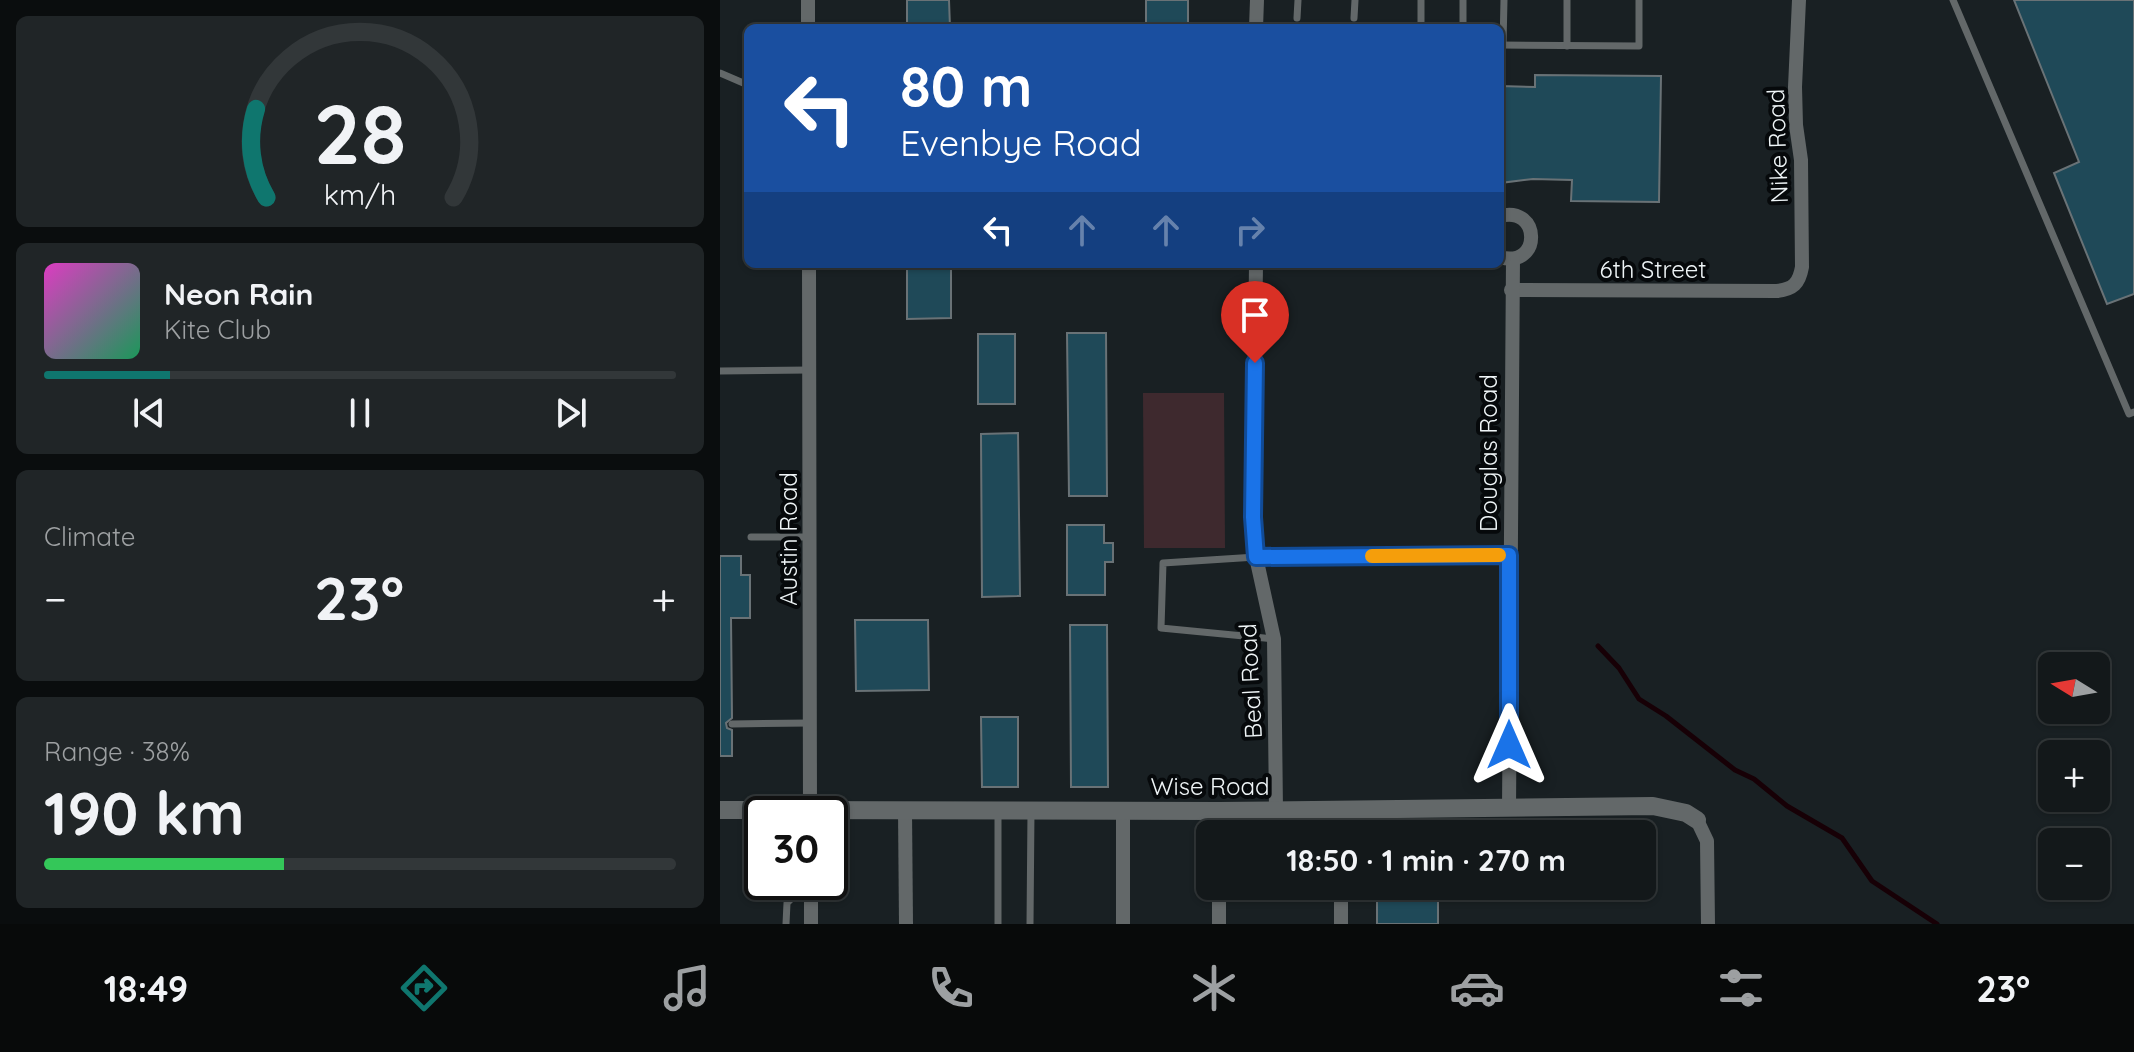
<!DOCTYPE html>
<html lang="en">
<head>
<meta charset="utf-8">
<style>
  :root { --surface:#13181a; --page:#202527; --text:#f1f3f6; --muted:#9da0a2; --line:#323739; --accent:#0f766e }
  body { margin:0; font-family:Quicksand,sans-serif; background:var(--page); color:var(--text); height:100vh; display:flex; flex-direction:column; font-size:30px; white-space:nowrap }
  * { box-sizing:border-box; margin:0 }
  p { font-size:26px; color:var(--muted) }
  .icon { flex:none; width:44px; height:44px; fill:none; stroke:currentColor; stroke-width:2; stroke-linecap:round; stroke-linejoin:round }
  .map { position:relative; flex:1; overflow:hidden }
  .panel { display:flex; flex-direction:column; gap:16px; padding:16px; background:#0a0d0e; width:720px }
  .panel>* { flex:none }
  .guide { position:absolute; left:24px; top:24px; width:760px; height:244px; border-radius:12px; box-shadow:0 2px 6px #0004,0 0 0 2px var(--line); background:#1a4fa0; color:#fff; overflow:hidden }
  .needle { width:52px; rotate:281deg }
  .buttons { position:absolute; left:1318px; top:652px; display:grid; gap:16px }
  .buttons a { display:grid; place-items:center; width:72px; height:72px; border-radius:12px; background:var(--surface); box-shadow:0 2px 6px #0004,0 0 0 2px var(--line); font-size:40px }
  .speed { position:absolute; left:24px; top:796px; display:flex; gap:16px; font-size:40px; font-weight:700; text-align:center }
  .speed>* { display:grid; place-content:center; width:104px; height:104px; border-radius:50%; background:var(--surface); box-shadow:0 2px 6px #0004,0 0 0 2px var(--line); line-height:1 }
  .speed .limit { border:4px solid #111; border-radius:12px; background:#fff; color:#111 }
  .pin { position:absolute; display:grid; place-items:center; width:68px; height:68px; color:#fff; margin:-82px -34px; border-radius:50% 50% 50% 0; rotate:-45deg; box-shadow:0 0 8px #0007 }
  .pin .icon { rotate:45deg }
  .me { position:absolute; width:88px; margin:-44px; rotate:0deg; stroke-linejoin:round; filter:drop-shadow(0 0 6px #0008) }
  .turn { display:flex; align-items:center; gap:28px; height:168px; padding:0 24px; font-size:36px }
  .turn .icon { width:104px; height:104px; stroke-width:2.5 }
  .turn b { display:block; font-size:56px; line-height:68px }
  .lanes { display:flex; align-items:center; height:76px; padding:0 24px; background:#0003; justify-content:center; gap:40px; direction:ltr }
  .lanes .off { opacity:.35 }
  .big { font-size:60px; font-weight:800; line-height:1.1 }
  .panel .widget { flex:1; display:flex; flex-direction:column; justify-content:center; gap:12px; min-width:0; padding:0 28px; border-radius:12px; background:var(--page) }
  .panel .dial { align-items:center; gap:0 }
  .dial svg { height:208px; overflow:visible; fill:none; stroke:var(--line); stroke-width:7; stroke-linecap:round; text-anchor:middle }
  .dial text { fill:var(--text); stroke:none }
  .song { display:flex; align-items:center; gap:24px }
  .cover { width:96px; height:96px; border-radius:12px; background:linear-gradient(135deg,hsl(310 70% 55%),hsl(150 70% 35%)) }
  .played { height:8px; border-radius:4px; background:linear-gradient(90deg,var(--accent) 20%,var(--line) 20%) }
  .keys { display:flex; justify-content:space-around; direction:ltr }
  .heat { display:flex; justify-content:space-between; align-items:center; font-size:44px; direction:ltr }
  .charge { height:12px; border-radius:6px; background:linear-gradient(90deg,#34c759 38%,var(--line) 0) }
  .trip { position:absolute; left:476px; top:820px; width:460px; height:80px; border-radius:12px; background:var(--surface); box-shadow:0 2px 6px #0004,0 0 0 2px var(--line); font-weight:800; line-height:80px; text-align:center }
  .menu { display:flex; height:128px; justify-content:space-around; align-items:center; background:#080a0a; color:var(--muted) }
  .menu .icon { width:56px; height:56px }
  .menu .selected { color:var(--accent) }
  .menu b { font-size:36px; color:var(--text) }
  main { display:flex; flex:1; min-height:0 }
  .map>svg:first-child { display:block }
  .green { fill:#3e292e }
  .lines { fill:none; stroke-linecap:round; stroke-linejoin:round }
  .stream { stroke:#170006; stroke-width:5 }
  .building { fill:#1f4958; stroke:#697276; stroke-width:2 }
  .service { stroke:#636869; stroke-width:7 }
  .minor { stroke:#636869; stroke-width:14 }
  .tertiary { stroke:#636869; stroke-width:18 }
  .route-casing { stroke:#114b97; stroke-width:20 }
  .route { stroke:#1a73e8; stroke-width:14 }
  .slow { stroke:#f59e0b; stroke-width:14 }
  .labels { text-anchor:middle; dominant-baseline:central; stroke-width:8; stroke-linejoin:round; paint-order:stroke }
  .street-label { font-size:24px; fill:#eff5f7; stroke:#06090b }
</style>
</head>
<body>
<main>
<section class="panel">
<div class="widget dial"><svg viewBox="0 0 100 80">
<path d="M14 69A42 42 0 1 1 86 69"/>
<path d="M14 69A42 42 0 0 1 10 35" stroke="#0f766e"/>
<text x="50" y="56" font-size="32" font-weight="700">28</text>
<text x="50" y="72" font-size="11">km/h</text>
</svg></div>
<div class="widget">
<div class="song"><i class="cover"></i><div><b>Neon Rain</b><p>Kite Club</p></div></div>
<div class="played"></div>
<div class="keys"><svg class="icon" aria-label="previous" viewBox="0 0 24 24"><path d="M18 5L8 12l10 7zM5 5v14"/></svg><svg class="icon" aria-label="pause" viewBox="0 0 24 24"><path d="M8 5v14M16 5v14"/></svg><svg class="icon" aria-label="next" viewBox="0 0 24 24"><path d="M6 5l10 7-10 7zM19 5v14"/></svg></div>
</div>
<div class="widget"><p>Climate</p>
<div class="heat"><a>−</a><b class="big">23°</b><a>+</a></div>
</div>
<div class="widget"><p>Range · 38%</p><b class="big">190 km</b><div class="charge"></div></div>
</section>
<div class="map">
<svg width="1414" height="924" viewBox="0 0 1414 924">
  <rect width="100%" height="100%" fill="#192023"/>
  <path class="green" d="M423,393h81l1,155h-81z"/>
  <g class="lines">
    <path class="stream" d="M878,646l21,22 20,31 27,17 69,54 19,9 33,27 55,32 30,43 65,43"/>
  </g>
  <g class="building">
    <path d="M187,0h42l1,28h-43z"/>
    <rect x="426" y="0" width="42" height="28"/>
    <path d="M1294,0h120v294l-27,10 -53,-131 25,-11z"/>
    <path d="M815,75l126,1 -2,126 -88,-1 1,-21 -39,-1 -33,4v-97l35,1z"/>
    <path d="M187,264h44v54l-44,1z"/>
    <path d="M347,333h39l1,163h-38z"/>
    <rect x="258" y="334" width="37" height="70"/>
    <path d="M298,433l2,163 -38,1 -1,-163z"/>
    <path d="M347,525h37v18h9v19h-8v33h-38z"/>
    <path d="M0,556h21v19h9v43h-19l1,100 -6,5 1,5 5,2v26h-12z"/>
    <path d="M135,620h73l1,70 -73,1z"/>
    <path d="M350,625h37l1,162h-37z"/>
    <path d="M261,717h37v70h-36z"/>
    <rect x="657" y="889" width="61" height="35"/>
  </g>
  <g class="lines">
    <g class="service">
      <path d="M1233,0l176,414 5,-2"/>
      <path d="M577,18l1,-18"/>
      <path d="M634,18l1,-18"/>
      <path d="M701,28v-28"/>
      <path d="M743,28v-28"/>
      <path d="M780,45l139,1v-46"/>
      <path d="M783,45l1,-45"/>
      <path d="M847,46v-46"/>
      <path d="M0,73l28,12"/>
      <path d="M0,371l89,-1"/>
      <path d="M31,537h59"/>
      <path d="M536,557l-93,6 -2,65 113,11"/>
      <path d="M12,724l78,-1"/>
      <path d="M278,814v110"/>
      <path d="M66,924l1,-21 7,-7 17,-2"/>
      <path d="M310,924l1,-113"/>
    </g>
    <g class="minor">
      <path d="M88,0v28"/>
      <path d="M536,28l1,-28"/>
      <path d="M780,216c41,-11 42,53 0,41"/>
      <path d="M89,264l1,550"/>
      <path d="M536,264l-3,253 3,40 18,82 2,171"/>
      <path d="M791,290l266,1c16,-2 22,-7 25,-24l-1,-107 -5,-35 -1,-38 4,-87"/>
      <path d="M536,557l253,-2"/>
      <path d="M621,809v25"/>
      <path d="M789,809l4,-550"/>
      <path d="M185,810l1,114"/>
      <path d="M403,811v113"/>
      <path d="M499,811v23"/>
      <path d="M977,820l10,21 1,83"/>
      <path d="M91,882v42"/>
      <path d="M499,886v38"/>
      <path d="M621,886v38"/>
    </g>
    <path class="tertiary" d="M0,810l499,1 434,-5 33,7 11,7"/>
  </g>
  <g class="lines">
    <defs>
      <path id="route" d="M535,363l-2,154 3,40 253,-2v190"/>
    </defs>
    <use href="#route" class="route-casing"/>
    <use href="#route" class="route"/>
    <path class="slow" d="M652,556l127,-1"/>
  </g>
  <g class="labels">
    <g class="street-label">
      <text transform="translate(1057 146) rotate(-92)">Nike Road</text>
      <text x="933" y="269">6th Street</text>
      <text transform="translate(768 453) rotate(-90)">Douglas Road</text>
      <text transform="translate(68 539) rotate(-90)">Austin Road</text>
      <text transform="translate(530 681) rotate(-93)">Beal Road</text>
      <text x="490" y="786">Wise Road</text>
    </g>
  </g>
</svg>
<div class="buttons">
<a><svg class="needle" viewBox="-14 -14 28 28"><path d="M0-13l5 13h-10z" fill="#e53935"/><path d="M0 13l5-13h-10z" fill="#9da0a2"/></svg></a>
<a>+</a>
<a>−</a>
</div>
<div class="speed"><div class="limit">30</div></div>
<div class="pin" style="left:535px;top:363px;background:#d93025"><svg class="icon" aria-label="arrive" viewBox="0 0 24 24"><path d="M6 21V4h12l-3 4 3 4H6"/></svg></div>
<svg class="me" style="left:789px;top:745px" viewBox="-20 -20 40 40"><path d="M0-17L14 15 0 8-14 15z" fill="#1a73e8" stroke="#fff" stroke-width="4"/></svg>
<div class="trip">18:50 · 1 min · 270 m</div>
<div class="guide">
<div class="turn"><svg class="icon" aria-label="left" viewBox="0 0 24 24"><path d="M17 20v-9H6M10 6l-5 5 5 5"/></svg><div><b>80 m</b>Evenbye Road</div></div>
<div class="lanes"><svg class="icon" aria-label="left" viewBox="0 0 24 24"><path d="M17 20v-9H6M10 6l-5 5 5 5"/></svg><svg class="icon off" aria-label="ahead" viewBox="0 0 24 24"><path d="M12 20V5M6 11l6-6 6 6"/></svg><svg class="icon off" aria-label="ahead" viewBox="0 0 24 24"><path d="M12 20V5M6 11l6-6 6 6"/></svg><svg class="icon off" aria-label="right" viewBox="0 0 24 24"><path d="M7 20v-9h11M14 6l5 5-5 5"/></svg></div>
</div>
</div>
</main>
<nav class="menu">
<b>18:49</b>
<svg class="icon selected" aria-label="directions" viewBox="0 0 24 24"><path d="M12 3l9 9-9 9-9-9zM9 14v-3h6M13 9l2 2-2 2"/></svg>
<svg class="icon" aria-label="music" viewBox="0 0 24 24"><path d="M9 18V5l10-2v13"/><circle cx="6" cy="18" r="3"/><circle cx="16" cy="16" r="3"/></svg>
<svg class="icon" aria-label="phone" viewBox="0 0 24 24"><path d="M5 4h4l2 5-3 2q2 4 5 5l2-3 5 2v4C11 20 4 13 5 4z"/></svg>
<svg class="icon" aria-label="climate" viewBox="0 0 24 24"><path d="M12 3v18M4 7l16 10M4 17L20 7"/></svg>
<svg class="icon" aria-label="car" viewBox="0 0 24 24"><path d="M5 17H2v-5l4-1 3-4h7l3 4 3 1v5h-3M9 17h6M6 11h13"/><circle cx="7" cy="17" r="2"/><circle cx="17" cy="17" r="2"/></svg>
<svg class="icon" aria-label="filters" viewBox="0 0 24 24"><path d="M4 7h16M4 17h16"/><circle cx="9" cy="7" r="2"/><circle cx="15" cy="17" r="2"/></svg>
<b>23°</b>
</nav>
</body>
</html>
